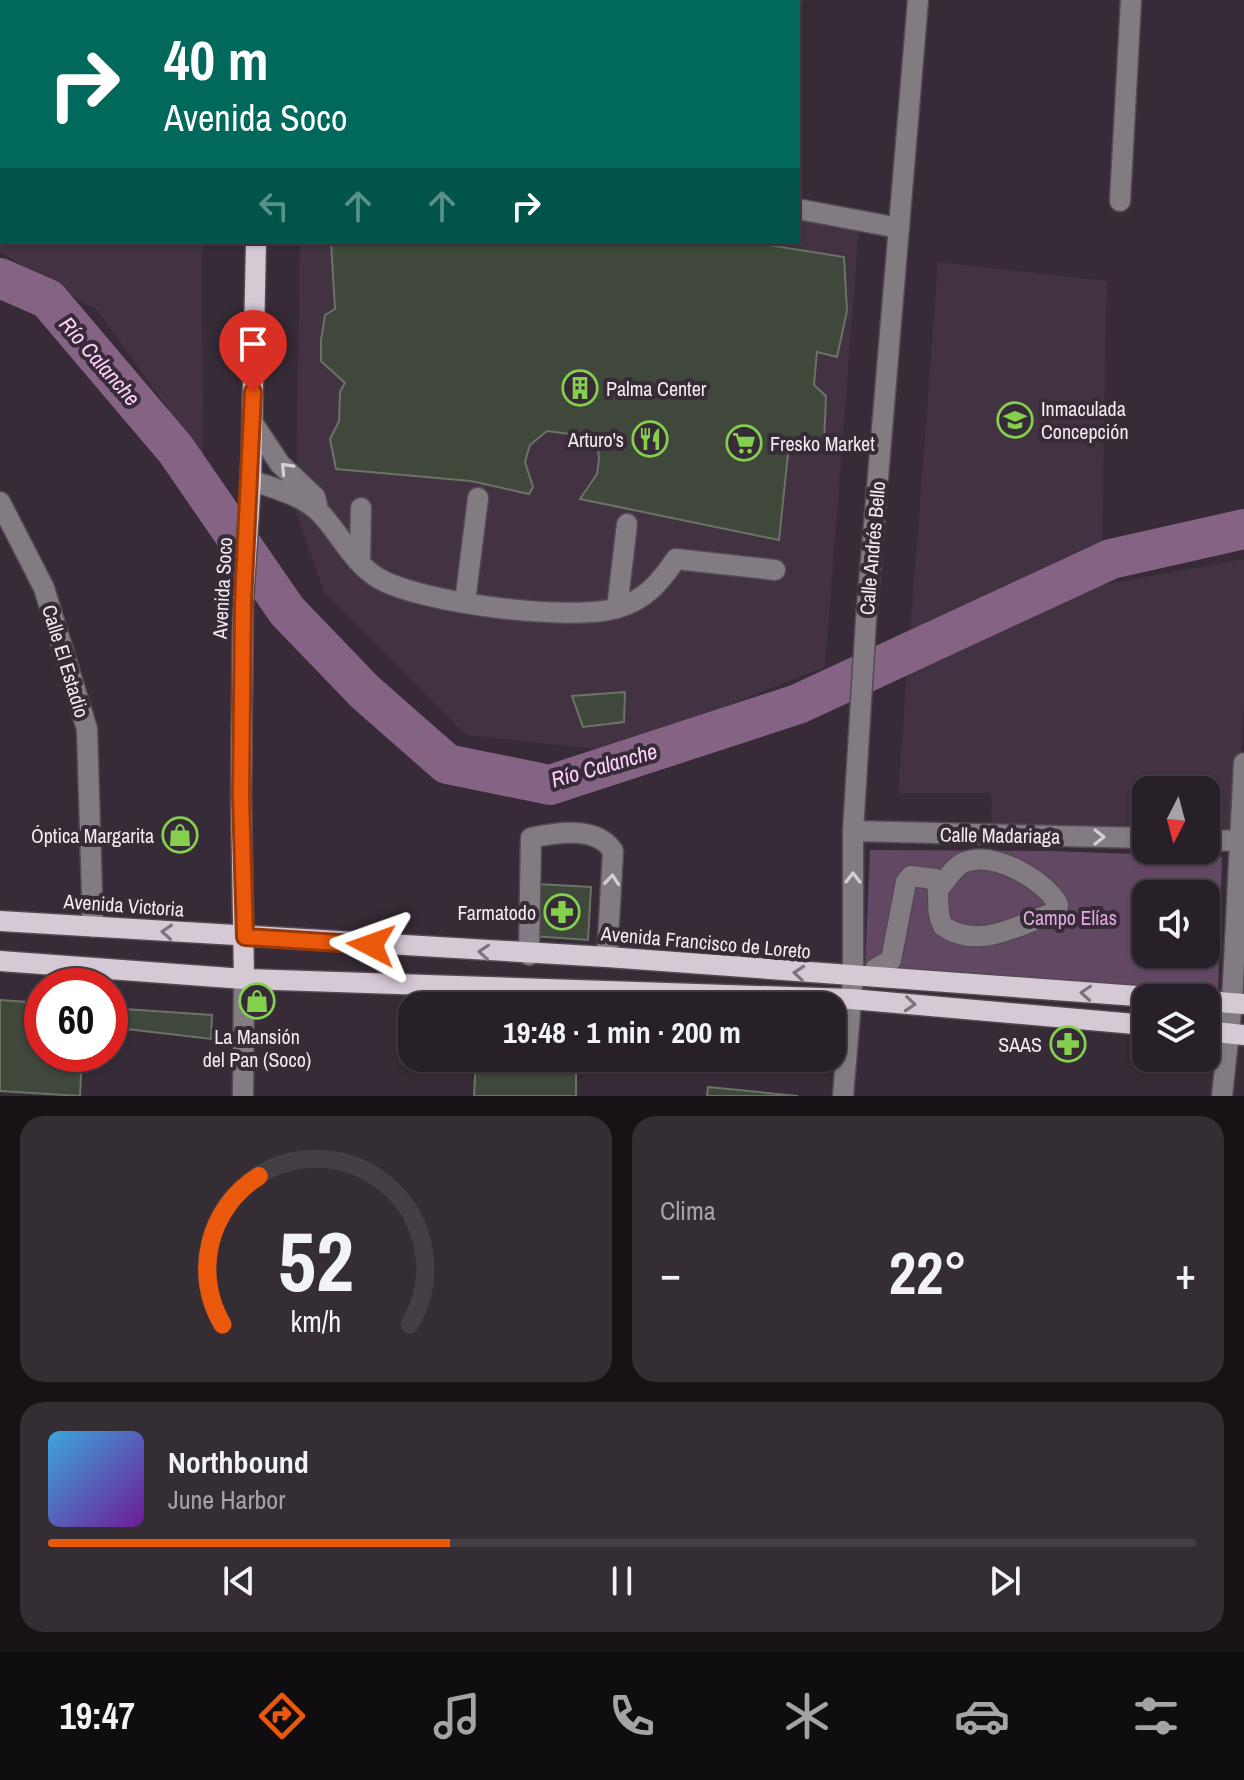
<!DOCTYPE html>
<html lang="es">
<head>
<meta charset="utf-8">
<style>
  :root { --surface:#282028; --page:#342d34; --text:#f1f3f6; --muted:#a5a3a8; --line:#443e45; --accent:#ea580c }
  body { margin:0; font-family:"Archivo Narrow",sans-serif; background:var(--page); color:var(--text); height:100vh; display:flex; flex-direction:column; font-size:30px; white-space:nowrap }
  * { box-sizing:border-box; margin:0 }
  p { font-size:26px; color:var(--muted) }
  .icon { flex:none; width:44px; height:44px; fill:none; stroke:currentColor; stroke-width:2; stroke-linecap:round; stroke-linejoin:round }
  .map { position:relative; height:1096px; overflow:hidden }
  .side { display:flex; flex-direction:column; gap:20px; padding:20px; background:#161216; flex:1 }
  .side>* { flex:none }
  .banner { position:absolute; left:0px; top:0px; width:800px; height:244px; box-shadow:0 2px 6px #0004,0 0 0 2px var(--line); background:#00695c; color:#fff; overflow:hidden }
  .needle { width:52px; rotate:186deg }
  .tools { position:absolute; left:1132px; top:776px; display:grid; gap:16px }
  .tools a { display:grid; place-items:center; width:88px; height:88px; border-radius:16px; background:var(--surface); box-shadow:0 2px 6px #0004,0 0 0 2px var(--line); font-size:40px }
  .speed { position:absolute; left:24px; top:968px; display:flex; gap:16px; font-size:40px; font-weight:700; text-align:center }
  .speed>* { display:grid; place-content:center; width:104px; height:104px; border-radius:50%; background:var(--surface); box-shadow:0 2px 6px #0004,0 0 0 2px var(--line); line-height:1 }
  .speed .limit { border:12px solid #d22; background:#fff; color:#111 }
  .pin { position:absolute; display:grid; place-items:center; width:68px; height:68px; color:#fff; margin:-82px -34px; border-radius:50% 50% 50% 0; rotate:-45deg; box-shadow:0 0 8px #0007 }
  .pin .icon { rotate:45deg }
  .me { position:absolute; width:88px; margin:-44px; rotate:274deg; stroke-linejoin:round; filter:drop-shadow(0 0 6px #0008) }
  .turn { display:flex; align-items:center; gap:28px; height:168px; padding:0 32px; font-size:36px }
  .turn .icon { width:104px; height:104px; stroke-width:2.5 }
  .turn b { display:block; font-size:56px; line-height:68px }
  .lanes { display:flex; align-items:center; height:76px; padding:0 32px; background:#0003; justify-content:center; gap:40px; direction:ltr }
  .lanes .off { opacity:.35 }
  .big { font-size:60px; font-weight:700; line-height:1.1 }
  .side .tile { flex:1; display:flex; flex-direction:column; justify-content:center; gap:12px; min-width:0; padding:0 28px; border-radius:24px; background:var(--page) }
  .side .dial { align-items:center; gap:0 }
  .dial svg { height:208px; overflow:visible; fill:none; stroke:var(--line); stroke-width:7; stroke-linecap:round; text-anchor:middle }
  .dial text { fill:var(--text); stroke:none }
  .song { display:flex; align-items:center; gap:24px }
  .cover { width:96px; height:96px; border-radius:12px; background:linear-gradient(135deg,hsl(200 70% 55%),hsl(280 70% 35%)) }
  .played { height:8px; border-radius:4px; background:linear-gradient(90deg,var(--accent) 35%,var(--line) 35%) }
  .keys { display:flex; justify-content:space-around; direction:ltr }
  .heat { display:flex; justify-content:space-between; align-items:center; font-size:44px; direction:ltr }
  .side .tiles { flex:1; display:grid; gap:20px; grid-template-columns:1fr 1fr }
  .tile:last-child { grid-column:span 2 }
  .trip { position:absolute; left:398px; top:992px; width:448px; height:80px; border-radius:24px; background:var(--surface); box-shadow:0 2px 6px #0004,0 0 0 2px var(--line); font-weight:700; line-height:80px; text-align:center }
  .tab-bar { display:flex; height:128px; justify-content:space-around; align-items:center; background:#100d10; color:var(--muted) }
  .tab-bar .icon { width:56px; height:56px }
  .tab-bar .active { color:var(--accent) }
  .tab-bar b { font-size:36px; color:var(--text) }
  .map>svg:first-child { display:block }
  .built { fill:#423242 }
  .green { fill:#634863; fill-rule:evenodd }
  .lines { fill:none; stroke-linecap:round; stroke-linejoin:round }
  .river { stroke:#856385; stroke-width:40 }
  .building { fill:#3f483a; stroke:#6a7465; stroke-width:2 }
  .minor-casing { stroke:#544a54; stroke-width:23 }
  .major-casing { stroke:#544a54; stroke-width:23 }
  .minor { stroke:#827c82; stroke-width:20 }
  .major { stroke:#d6c9d6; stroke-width:20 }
  .oneway { stroke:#d6ced5 }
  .oneway2 { stroke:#7e727e }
  .route-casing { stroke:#983908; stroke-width:20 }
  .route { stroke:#ea580c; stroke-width:14 }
  .labels { text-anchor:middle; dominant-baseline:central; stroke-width:8; stroke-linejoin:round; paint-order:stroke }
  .poi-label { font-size:20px; fill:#f2eaf1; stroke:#362b36; text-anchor:end }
  .street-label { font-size:20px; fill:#f2eaf1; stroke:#362b36 }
  .park-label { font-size:20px; fill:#e1aae0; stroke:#362b36 }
  .water-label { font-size:22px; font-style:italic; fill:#ffd1fd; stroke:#362b36 }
</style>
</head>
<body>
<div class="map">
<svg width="1244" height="1096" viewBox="0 0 1244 1096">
  <rect width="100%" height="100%" fill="#362b36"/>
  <g class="built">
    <path d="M0,0h201l-199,2v240h200l1,215 -106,-147 -97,-58z"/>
    <path d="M798,218l61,11 -34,438 -213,84 -146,-16 -142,-143 -28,-80 4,-270h498z"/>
    <path d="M938,262l169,19 -6,304 143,-26v147l-9,128h-29v-44h-60v42l-154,-5 -1,-34h-93z"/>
  </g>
  <path class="green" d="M870,850l179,1 173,6 -4,135 -353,-23zM1146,894h60v60h-60z"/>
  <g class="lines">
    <path class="river" d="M0,278l48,21 128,151 111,161 78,81 82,72 103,21 248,-81 313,-145 133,-30"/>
  </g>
  <g class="building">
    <path d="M331,242h418l95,15 3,54 -10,46 -20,-5 -3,33 12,11 -2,48 -36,10 -9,86 -199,-41 17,-25 2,-15 -1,-9 -21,-15 -30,-4 -17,14 -5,17 8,25 -4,7 -58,-13 -135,-12 -6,-30 9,-18 1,-29 5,-9 -24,-22v-21l4,-25 10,-6z"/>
    <path d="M625,692l-1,30 -41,5 -11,-31z"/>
    <path d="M537,884l54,3 -3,53 -55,-4z"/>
    <path d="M0,1000l42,3v51h40l-2,42 -80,-5z"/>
    <path d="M110,1008l102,7 -1,24 -101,-12z"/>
    <path d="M476,1058h100v38h-102z"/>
    <path d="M708,1087l90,9h-91z"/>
  </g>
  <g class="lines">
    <defs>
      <g id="minor">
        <path d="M1120,201l11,-201"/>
        <path d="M798,209l101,19"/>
        <path d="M252,422l28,42 35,33 2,8"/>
        <path d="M251,480c24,9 53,15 71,35 18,19 32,49 56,63 42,25 193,44 239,30 29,-8 43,-26 59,-49l99,11"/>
        <path d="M0,502l44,86 43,141 6,198"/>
        <path d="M360,562l1,-54"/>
        <path d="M465,602l13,-104"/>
        <path d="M617,608l10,-84"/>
        <path d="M853,831l293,7"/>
        <path d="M1206,840l38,1"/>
        <path d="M529,955l2,-117c27,-6 66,-12 82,13l-6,106"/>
        <path d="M876,968l15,-8 15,-78 5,-6 24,3c7,16 -1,30 8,47 35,25 79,-2 114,-15l1,-7c-14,-24 -63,-53 -93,-42 -10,3 -18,18 -26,26"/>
        <path d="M243,1096l1,-117"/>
        <path d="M843,1096l10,-118v-147l13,-211 52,-620"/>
        <path d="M1222,1096l10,-94 12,-239"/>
      </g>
      <g id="major">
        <path d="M257,0v2"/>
        <path d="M0,921l607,36 557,41"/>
        <path d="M0,961l244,18 607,20 295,26"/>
        <path d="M244,979l-3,-182 2,-194 8,-123 5,-238"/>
        <path d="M1206,1001l38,3"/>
        <path d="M1206,1031l38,4"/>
      </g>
    </defs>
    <use href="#minor" class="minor-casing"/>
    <use href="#major" class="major-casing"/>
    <use href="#minor" class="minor"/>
    <use href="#major" class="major"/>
  </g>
  <defs><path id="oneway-chevron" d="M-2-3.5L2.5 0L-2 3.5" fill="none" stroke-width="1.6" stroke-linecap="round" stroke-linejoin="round" transform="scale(2)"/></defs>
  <g class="oneway">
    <use href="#oneway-chevron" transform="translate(286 468) rotate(-133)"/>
    <use href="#oneway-chevron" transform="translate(1099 837) rotate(1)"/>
    <use href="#oneway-chevron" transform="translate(853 878) rotate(-90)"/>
    <use href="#oneway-chevron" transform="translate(612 880) rotate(-85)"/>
  </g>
  <g class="oneway2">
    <use href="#oneway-chevron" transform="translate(167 932) rotate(-176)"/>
    <use href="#oneway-chevron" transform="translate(484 952) rotate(-176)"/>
    <use href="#oneway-chevron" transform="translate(799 973) rotate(-175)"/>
    <use href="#oneway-chevron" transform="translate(1086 993) rotate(-176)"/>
    <use href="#oneway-chevron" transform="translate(910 1004) rotate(5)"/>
  </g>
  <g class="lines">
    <defs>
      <path id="route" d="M253,392l-10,211 -2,194 4,140 126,8"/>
    </defs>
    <use href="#route" class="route-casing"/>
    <use href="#route" class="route"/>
  </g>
  <defs>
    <symbol id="building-ring" viewBox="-11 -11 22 22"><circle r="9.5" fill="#362b36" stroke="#84d04e" stroke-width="1.5"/><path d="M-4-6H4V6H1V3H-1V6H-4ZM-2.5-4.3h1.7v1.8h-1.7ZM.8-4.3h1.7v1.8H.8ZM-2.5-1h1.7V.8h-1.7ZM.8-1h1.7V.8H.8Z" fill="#84d04e"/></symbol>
    <symbol id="school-ring" viewBox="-11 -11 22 22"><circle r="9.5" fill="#362b36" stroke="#84d04e" stroke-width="1.5"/><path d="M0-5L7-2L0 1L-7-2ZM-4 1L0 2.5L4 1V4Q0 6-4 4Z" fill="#84d04e"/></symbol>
    <symbol id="restaurant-ring" viewBox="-11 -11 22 22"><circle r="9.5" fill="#362b36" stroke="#84d04e" stroke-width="1.5"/><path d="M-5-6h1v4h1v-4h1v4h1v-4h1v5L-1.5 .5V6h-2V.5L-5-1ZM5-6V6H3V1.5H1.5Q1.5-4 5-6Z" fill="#84d04e"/></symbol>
    <symbol id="supermarket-ring" viewBox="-11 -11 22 22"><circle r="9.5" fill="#362b36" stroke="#84d04e" stroke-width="1.5"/><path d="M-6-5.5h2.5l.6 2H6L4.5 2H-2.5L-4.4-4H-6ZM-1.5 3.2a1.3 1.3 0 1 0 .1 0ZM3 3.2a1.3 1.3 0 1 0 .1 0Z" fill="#84d04e"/></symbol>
    <symbol id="shop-ring" viewBox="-11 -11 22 22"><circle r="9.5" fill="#362b36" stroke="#84d04e" stroke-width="1.5"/><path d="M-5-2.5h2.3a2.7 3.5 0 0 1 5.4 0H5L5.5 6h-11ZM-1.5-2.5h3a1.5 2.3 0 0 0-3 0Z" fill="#84d04e"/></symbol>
    <symbol id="pharmacy-ring" viewBox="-11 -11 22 22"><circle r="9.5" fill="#362b36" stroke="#84d04e" stroke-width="1.5"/><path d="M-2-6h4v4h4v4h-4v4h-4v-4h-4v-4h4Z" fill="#84d04e"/></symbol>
  </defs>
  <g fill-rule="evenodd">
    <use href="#building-ring" x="560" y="368" width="40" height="40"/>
    <use href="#school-ring" x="995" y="400" width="40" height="40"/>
    <use href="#restaurant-ring" x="630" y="419" width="40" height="40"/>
    <use href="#supermarket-ring" x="724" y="423" width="40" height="40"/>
    <use href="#shop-ring" x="160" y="815" width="40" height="40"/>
    <use href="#pharmacy-ring" x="542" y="892" width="40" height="40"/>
    <use href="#shop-ring" x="237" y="981" width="40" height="40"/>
    <use href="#pharmacy-ring" x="1048" y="1024" width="40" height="40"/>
  </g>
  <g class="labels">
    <g class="poi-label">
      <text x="606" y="388" text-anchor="start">Palma Center</text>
      <text x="1041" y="408" text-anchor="start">Inmaculada<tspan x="1041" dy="23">Concepción</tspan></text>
      <text x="624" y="439">Arturo's</text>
      <text x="770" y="443" text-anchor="start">Fresko Market</text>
      <text x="154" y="835">Óptica Margarita</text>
      <text x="536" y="912">Farmatodo</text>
      <text x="257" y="1036" text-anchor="middle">La Mansión<tspan x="257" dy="23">del Pan (Soco)</tspan></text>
      <text x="1042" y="1044">SAAS</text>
    </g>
    <g class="street-label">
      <text transform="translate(872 548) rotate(-85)">Calle Andrés Bello</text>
      <text transform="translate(222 588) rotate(-87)">Avenida Soco</text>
      <text transform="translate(66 661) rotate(73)">Calle El Estadio</text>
      <text transform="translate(1000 835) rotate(1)">Calle Madariaga</text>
      <text transform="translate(124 905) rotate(4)">Avenida Victoria</text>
      <text transform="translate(706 942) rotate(5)">Avenida Francisco de Loreto</text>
    </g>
    <g class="park-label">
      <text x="1070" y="917">Campo Elías</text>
    </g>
    <g class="water-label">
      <text transform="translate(100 361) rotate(49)">Río Calanche</text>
      <text transform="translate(604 765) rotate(-16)">Río Calanche</text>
    </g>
  </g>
</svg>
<div class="tools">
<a><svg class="needle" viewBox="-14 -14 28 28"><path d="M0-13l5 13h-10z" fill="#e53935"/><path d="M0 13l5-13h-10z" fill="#a5a3a8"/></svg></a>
<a><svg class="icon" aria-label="sound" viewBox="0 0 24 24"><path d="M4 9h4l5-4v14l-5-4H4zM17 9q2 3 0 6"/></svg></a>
<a><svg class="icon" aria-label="layers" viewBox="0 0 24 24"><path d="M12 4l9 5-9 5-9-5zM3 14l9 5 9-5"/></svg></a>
</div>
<div class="speed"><div class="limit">60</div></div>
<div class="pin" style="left:253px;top:392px;background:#d93025"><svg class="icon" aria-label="arrive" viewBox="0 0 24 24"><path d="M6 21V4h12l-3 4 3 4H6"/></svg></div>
<svg class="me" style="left:371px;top:945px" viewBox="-20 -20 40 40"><path d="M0-17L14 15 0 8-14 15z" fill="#ea580c" stroke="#fff" stroke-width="4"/></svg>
<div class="trip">19:48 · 1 min · 200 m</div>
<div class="banner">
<div class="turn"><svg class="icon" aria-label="right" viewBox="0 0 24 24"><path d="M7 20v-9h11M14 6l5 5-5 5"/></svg><div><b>40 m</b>Avenida Soco</div></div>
<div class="lanes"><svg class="icon off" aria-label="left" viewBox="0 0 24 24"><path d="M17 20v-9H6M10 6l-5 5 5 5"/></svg><svg class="icon off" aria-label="ahead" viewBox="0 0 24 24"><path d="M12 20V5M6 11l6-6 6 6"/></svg><svg class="icon off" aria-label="ahead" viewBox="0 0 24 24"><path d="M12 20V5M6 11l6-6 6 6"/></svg><svg class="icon" aria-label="right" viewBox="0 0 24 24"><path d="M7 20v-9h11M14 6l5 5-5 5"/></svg></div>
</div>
</div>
<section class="side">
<div class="tiles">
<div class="tile dial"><svg viewBox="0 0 100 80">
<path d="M14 69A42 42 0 1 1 86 69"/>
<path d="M14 69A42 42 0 0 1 28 12" stroke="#ea580c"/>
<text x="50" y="56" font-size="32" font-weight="700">52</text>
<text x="50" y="72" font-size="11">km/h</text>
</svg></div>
<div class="tile"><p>Clima</p>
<div class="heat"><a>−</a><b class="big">22°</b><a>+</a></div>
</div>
<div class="tile">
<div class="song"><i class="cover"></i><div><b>Northbound</b><p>June Harbor</p></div></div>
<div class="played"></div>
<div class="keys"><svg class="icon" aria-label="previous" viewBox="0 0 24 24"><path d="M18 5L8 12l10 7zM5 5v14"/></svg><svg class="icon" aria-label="pause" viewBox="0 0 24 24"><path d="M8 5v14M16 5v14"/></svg><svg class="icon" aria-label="next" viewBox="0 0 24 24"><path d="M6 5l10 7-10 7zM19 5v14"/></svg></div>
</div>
</div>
</section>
<nav class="tab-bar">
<b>19:47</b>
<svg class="icon active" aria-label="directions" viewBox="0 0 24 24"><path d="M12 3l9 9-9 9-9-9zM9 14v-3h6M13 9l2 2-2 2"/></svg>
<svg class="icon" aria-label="music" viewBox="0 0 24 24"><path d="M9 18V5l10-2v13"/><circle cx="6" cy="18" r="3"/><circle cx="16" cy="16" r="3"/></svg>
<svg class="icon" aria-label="phone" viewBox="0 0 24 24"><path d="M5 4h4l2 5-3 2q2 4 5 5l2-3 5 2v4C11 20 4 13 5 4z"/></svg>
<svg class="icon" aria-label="climate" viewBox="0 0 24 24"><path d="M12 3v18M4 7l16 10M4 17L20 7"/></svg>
<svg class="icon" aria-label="car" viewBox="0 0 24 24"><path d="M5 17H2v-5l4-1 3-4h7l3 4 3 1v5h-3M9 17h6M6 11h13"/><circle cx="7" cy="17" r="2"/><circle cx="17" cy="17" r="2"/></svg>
<svg class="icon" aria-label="filters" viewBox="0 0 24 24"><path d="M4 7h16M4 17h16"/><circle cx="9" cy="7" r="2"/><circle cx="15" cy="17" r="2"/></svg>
</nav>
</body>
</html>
